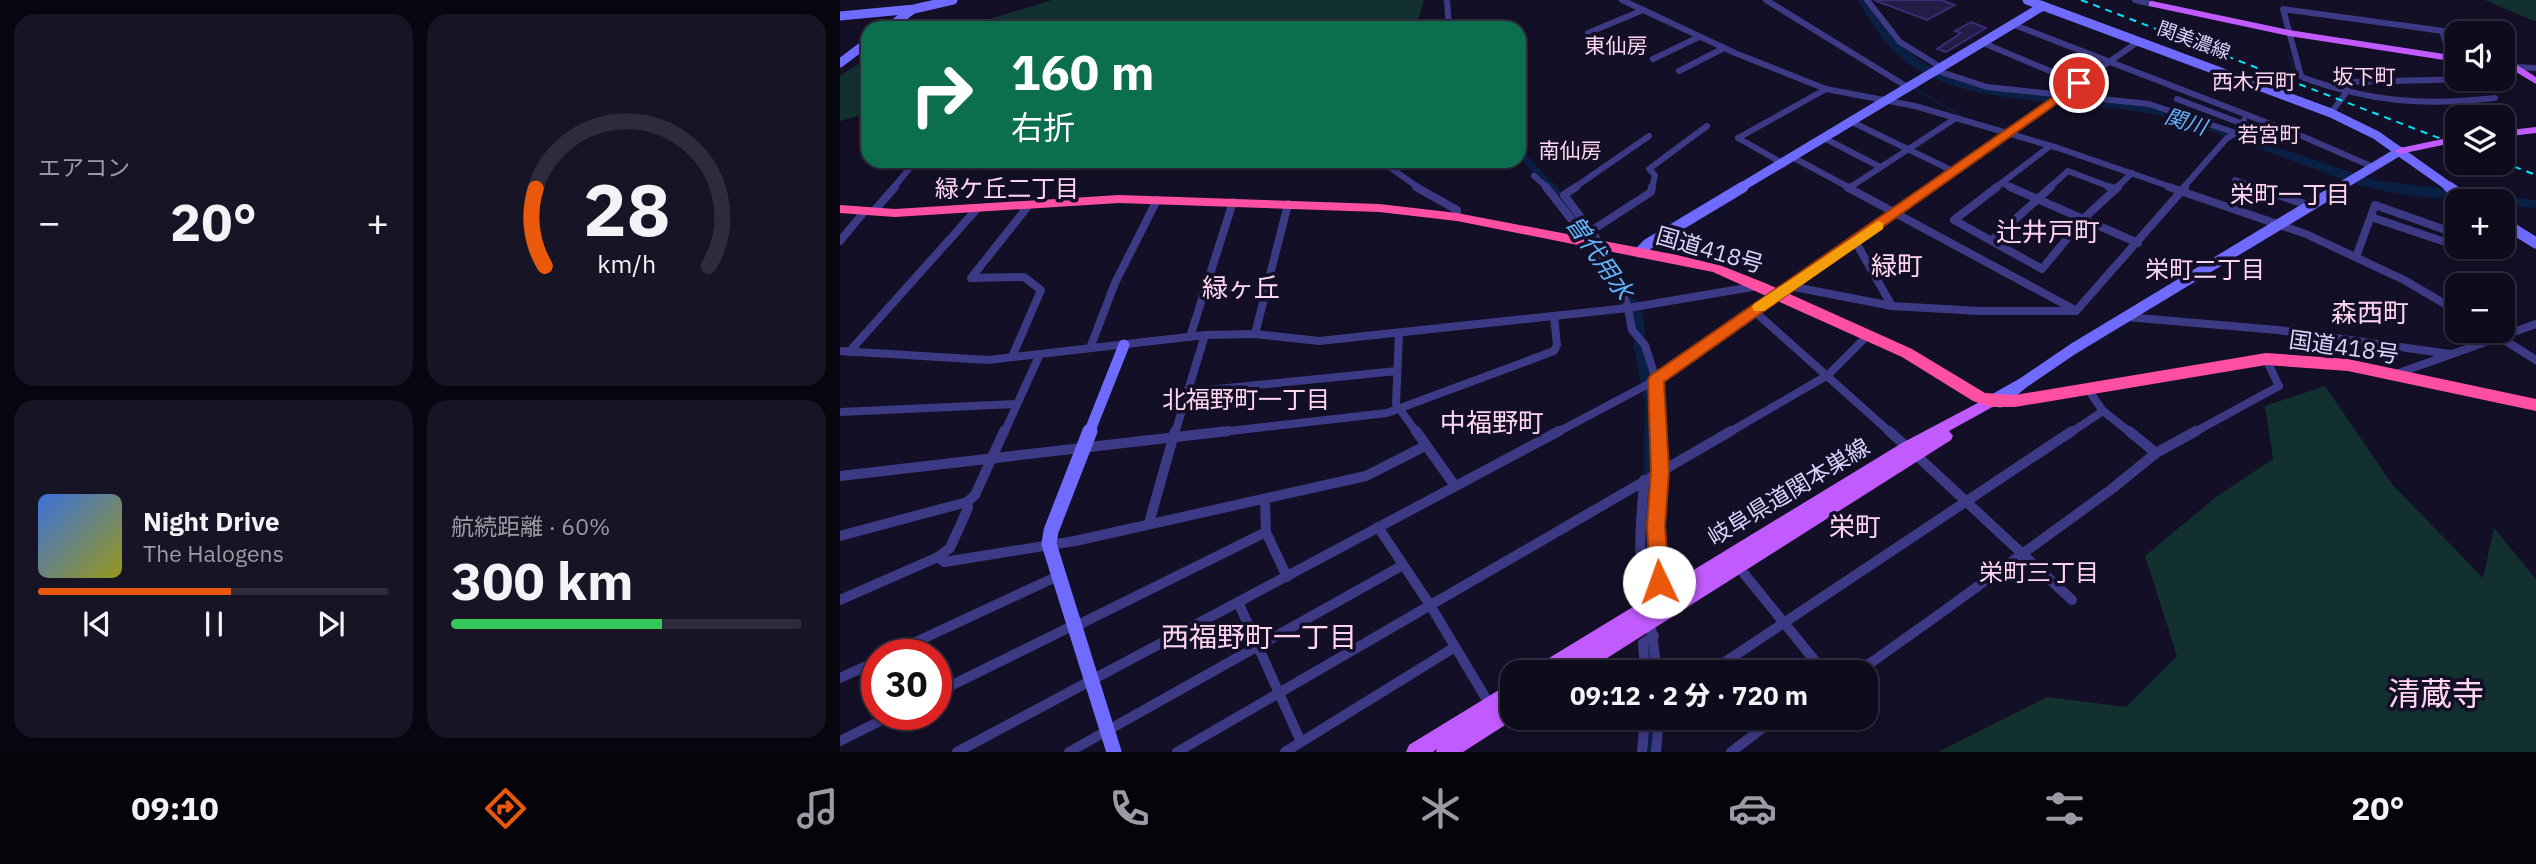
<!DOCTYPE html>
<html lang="ja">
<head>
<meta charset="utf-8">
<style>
  :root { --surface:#0e0b1c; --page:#171425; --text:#f1f3f6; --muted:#9b9ba3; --line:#2e2b3b; --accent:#ea580c }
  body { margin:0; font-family:"IBM Plex Sans","Noto Sans JP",sans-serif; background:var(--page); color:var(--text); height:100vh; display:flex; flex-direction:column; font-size:26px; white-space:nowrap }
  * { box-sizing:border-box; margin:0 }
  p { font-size:23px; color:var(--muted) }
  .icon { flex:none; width:38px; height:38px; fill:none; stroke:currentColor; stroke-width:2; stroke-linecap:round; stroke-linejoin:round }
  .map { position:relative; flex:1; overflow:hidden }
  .sheet { display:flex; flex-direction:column; gap:14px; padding:14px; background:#08060f; width:840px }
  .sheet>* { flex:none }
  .top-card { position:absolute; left:21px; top:21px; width:665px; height:147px; border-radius:21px; box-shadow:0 4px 10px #0003,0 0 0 2px var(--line); background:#0b6e4f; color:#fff; overflow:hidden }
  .controls { position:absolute; left:1605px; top:21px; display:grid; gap:14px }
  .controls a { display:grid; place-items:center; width:70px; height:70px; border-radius:14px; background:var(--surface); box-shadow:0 4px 10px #0003,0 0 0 2px var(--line); font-size:35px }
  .speed { position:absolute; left:21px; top:639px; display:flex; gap:14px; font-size:35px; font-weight:700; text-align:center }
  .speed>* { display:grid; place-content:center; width:91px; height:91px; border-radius:50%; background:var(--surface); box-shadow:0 4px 10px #0003,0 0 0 2px var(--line); line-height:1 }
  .speed .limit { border:10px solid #d22; background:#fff; color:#111 }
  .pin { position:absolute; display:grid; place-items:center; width:60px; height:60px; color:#fff; margin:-30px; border:4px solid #fff; border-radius:50%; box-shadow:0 2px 7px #0007 }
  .me { position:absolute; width:77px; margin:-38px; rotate:357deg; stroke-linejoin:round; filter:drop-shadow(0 0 5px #0008) }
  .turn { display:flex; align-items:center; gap:24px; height:147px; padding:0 35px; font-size:32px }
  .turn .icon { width:91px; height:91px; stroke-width:2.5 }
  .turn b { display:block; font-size:49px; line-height:60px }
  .big { font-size:52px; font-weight:800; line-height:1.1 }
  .sheet .card { flex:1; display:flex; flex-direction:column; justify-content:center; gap:10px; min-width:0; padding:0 24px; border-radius:21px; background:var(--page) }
  .sheet .dial { align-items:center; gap:0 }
  .dial svg { height:182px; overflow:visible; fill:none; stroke:var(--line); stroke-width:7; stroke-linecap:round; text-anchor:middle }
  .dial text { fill:var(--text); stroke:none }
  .song { display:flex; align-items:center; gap:21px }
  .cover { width:84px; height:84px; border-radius:10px; background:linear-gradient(135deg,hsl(220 70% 55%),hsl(60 70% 35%)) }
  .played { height:7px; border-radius:4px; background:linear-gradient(90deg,var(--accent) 55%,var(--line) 55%) }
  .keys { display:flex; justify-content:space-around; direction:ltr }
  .heat { display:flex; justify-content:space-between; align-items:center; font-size:38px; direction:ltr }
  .charge { height:10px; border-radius:5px; background:linear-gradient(90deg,#34c759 60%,var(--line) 0) }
  .sheet .tiles { flex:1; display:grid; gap:14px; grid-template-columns:repeat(2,1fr) }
  .trip { position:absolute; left:660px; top:660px; width:378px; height:70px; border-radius:21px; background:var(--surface); box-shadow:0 4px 10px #0003,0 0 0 2px var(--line); font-weight:800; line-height:70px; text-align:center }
  .menu { display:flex; height:112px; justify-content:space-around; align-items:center; background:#06040b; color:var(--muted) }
  .menu .icon { width:49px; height:49px }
  .menu .current { color:var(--accent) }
  .menu b { font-size:32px; color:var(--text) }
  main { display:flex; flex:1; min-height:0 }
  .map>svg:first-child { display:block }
  .green { fill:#12302f }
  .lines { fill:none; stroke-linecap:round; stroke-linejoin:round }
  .stream { stroke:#0a1f44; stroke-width:2 }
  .canal-far2 { stroke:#0a1f44; stroke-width:7 }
  .canal-far1 { stroke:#0a1f44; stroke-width:10 }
  .canal { stroke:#0a1f44; stroke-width:12 }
  .river { fill:#0a1f44; fill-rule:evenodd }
  .building { fill:#241b47; stroke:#3b2d73; stroke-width:2 }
  .street-far2 { stroke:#3d3a85; stroke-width:6 }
  .street-far1 { stroke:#3d3a85; stroke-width:8 }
  .street { stroke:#3d3a85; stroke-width:10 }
  .secondary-far2 { stroke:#6f6bff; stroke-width:9 }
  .secondary-far1 { stroke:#6f6bff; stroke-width:11 }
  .secondary { stroke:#6f6bff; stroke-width:15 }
  .primary { fill:#c25bff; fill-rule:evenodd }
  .highway { fill:#ff4fa3; fill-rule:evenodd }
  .rail { stroke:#00e5ff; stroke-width:2; stroke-dasharray:7 6; stroke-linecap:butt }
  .route { fill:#ea580c; stroke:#983908; stroke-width:2 }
  .slow { fill:#f59e0b }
  .labels { text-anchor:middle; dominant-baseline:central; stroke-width:7; stroke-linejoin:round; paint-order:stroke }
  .far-street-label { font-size:19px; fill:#d9d4ff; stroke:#130f26 }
  .far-quarter-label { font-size:21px; fill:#ffd6f0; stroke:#130f26 }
  .far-water-label { font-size:21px; font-style:italic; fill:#62b6ff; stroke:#130f26 }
  .street-label { font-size:23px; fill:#d9d4ff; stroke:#130f26 }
  .neighbourhood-label { font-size:24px; fill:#ffd6f0; stroke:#130f26 }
  .water-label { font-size:24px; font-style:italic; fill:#62b6ff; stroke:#130f26 }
  .quarter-label { font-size:26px; fill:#ffd6f0; stroke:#130f26 }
  .near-neighbourhood-label { font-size:28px; fill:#ffd6f0; stroke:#130f26 }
  .near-quarter-label { font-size:32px; fill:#ffd6f0; stroke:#130f26 }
</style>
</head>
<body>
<main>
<section class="sheet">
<div class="tiles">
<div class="card"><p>エアコン</p>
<div class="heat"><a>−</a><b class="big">20°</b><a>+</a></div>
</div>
<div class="card dial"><svg viewBox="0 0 100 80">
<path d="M14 69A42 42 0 1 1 86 69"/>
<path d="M14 69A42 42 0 0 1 10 35" stroke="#ea580c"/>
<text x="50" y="56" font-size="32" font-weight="700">28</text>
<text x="50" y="72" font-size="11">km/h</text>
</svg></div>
<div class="card">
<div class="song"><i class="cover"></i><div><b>Night Drive</b><p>The Halogens</p></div></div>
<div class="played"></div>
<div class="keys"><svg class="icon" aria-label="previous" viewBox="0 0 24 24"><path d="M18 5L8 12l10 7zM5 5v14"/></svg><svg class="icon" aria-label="pause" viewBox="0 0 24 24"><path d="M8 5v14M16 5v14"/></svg><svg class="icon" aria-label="next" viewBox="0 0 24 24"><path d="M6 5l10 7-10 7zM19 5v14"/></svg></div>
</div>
<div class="card"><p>航続距離 · 60%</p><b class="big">300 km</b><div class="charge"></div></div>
</div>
</section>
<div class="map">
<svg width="1696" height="752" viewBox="0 0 1696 752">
  <rect width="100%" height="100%" fill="#130f26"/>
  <g class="green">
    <path d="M212,0h372l-8,28h-456z"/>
    <path d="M1645,0h51v21h-2z"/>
    <path d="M28,58v55l-28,8v-45z"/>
    <path d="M1485,386l67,98 91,94 11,-50 42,51v173h-598l109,-55 79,10 51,-51 -32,-100 71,-59 57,-38 -8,-53z"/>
  </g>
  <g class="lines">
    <g class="stream">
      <path d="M1448,54l8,20"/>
      <path d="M1073,88l47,27"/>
    </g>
    <path class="canal-far2" d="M679,152l33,36"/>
    <g class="canal-far1">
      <path d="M711,187l46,63"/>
      <path d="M782,287l14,22 4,19 -1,19 11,56v30"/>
    </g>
    <g class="canal">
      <path d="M810,431l1,177"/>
      <path d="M811,652v20"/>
      <path d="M809,752l3,-34"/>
    </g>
    <path class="river" d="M1018,0h10l21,32 14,16 24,17 27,12 51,12 112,11 51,10 206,70 162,20v8l-34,-3v-4c-43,0 -89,-3 -132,-13 -17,-4 -33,-11 -50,-17 -51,-18 -103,-40 -156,-54 -76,-20 -175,-7 -244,-46 -29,-16 -46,-43 -62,-71z"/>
  </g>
  <g class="building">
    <path d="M1034,0h67l14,5 -28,15z"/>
    <path d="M1131,22l15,6 -40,24 -9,-3 24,-16 -6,-2z"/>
  </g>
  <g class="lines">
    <g class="street-far2">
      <path d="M607,0l2,28"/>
      <path d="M782,0l113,53 91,36 89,17 143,42 116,40"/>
      <path d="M926,0l143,88"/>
      <path d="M1027,0l33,42 42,26"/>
      <path d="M1295,0l17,4"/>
      <path d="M1172,24l292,113 69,30"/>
      <path d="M1602,31l9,27"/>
      <path d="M748,33l55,-23"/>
      <path d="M1618,33l-175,-24 18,67 3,2c68,24 120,28 191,20"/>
      <path d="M1143,43l96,40"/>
      <path d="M813,59l46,-22"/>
      <path d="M1674,67l22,1"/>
      <path d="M839,71l45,-23"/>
      <path d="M1098,71l49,16 162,17 84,28"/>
      <path d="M1337,99l66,25 1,-4"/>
      <path d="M1491,113l14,-19 4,-12 125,-3"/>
      <path d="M1012,122l103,50"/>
      <path d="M898,138l88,-49"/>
      <path d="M898,138l46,26"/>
      <path d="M986,139l54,28"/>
      <path d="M954,158l56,30"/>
      <path d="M541,161l38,27"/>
      <path d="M694,176l14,12"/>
      <path d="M1395,180l24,8"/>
      <path d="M1164,184l10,4"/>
      <path d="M53,188l23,-27"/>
      <path d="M734,188l75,-52"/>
      <path d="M812,188l3,-13 -6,-6 58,-43"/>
      <path d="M1009,188l107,-70"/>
      <path d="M1089,188l210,-147"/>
      <path d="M1155,188l55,-42"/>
      <path d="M1209,188l19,-17 45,17"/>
      <path d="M1276,188l16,-15"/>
      <path d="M1343,188l43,-49 17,-11v-4"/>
    </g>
    <g class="street-far1">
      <path d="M576,187l41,23v7"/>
      <path d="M706,187l37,47 -1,8"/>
      <path d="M736,187l-12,8 33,44 -1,12 23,33 9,24 4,22 13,15 11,35 2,53"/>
      <path d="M1007,187l228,123"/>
      <path d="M1157,187l-43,33 88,49 42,-51 34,-31"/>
      <path d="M1170,187l128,56"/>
      <path d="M1269,187l6,2"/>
      <path d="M1329,187l137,47 98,46 53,31"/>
      <path d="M1414,187l57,19"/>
      <path d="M1009,188l2,-1"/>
      <path d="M34,211l21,-24"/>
      <path d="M1531,217l86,29"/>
      <path d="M751,231l60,-39 1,-5"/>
      <path d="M1609,231l8,-19"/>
      <path d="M1152,240l59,-53"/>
      <path d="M0,241l25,-30"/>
      <path d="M1015,241l37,65"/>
      <path d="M1516,257l19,-52 82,29"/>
      <path d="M949,286l103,20 87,5h97l109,-124"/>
      <path d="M914,311l137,122"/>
      <path d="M1286,317l152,13 172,24"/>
      <path d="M1650,331l46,29"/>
      <path d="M559,333l-3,71 21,29"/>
      <path d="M415,334l33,-130"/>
      <path d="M350,337l43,-135"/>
      <path d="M250,348l25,-65 42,-83"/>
      <path d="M0,351l148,9 217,-25 50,-1 64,7 309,-33 130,-22"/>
      <path d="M9,352l127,-142"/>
      <path d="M172,357l29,-67 -17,-13 -53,1 58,-73"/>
      <path d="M1556,374l140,-50"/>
      <path d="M1247,388l16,23 28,22"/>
      <path d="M347,392l210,-21"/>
      <path d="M0,412l176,-8"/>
      <path d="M164,433l36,-79"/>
      <path d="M335,433l30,-98"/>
      <path d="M372,433l175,-20 167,-62 3,-6 -3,-29"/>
      <path d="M716,433l100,-53 276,-193"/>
      <path d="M888,433l100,-58 40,-40"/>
      <path d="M1230,433l33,-22"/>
      <path d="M1353,433l86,-47 -13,-27"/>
    </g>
    <g class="street">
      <path d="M576,431l39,55"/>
      <path d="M818,431l2,40 -4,55 3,56"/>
      <path d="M1049,431l18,16"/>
      <path d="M1289,431l27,22"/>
      <path d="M1075,454l157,146"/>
      <path d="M0,476l388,-45"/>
      <path d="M804,480c-1,25 -10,87 4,107l11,-5 4,13"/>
      <path d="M425,499l1,33 21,45"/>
      <path d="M309,523l26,-92"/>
      <path d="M538,527l52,78 60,100"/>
      <path d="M0,536l127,-34 8,-7 29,-64"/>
      <path d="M98,557l6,5 131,-21 291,-65 59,-30"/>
      <path d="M897,565l87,107"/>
      <path d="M0,600l98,-43 12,-9 18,-40 -1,-6"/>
      <path d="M398,602l63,140"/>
      <path d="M810,619l7,53"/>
      <path d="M234,627l192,-95"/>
      <path d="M50,654l168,-78"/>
      <path d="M805,672l-2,-29 11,-7"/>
      <path d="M870,672l362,-241"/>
      <path d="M1013,672l19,-10 69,-49 172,-125 43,-35 40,-22"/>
      <path d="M0,678l37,-17"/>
      <path d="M96,693l138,-68"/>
      <path d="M0,741l54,-27"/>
      <path d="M117,752l602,-321"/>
      <path d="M229,752l334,-187"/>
      <path d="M337,752l554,-321"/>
      <path d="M445,752l170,-105"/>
      <path d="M802,752l3,-34"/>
      <path d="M816,752l3,-34"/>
      <path d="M891,752l45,-34"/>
    </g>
    <g class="secondary-far2">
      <path d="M1187,0l304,113 45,22 75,53"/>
      <path d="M0,16l74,-7 39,-9"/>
      <path d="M48,28l24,-18"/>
      <path d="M0,63l28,-21"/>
      <path d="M900,188l303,-182"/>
      <path d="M1498,188l62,-37"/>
    </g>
    <g class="secondary-far1">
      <path d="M1609,187l20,14"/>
      <path d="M1662,222l34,21"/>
      <path d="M800,252l8,-8 95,-57"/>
      <path d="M1183,383l50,-34 268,-162"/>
      <path d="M1151,401l32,-18 -23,19"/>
      <path d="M249,433l35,-88"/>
    </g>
    <path class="secondary" d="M250,431l-39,100 -2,13 65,208"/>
    <g class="primary">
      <path d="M1312,1l137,29 168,26v6l-168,-26 -140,-30v-4z"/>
      <path d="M1662,62l15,3 19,12v7l-25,-15 -9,-1z"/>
      <path d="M1696,127v6l-34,4v-6z"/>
      <path d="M1617,136v6l-57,12 -5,-3 5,-3z"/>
      <path d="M1151,396l5,1 2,4 -2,4 -47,26 4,5 -2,4 -366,232h-52l3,-6 366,-223z"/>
      <path d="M672,682v36h4l-53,34h-27l1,-3 -4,3h-27l3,-7z"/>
    </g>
    <path class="highway" d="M279,195l260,9 78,9 220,42 45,11 43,17 147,66 73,44 30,2 251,-42 82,6 188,40v12l-188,-40 -82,-6 -251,42h-24l-18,-6 -71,-44 -189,-85 -256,-51 -78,-9 -260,-9 -224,14 -55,-4v-8l55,4z"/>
    <g class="rail">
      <path d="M1241,0l376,145"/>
      <path d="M1662,162l34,13"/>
    </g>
  </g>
  <path class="route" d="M1239,79l6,4 -2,2 -419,297 5,89 -4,55 4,56 -3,6 -7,3 -7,-3 -2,-6 -3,-56 4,-55 -3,-91 2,-4z"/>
  <path class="slow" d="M1038,221l5,2v6l-119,82h-10l-2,-4 2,-3z"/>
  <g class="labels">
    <g class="far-street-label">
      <text transform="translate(1354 40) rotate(20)">関美濃線</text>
    </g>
    <g class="far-quarter-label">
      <text x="776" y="45">東仙房</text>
      <text x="1524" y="76">坂下町</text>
      <text x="1414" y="81">西木戸町</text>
      <text x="1429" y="134">若宮町</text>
      <text x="730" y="150">南仙房</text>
    </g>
    <g class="far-water-label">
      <text transform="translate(1346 121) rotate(17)">関川</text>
    </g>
    <g class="street-label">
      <text transform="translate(870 249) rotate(16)">国道418号</text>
      <text transform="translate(1504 346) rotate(8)">国道418号</text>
      <text transform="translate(948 491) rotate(-31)">岐阜県道関本巣線</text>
    </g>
    <g class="neighbourhood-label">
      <text x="167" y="188">緑ケ丘二丁目</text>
      <text x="1450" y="194">栄町一丁目</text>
      <text x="1365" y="269">栄町二丁目</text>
      <text x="406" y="399">北福野町一丁目</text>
      <text x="1199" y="572">栄町三丁目</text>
    </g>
    <g class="water-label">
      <text transform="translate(760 257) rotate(55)">曽代用水</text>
    </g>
    <g class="quarter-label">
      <text x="1208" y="231">辻井戸町</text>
      <text x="1057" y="265">緑町</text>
      <text x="401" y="287">緑ヶ丘</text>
      <text x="1530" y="312">森西町</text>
      <text x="652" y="422">中福野町</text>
      <text x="1015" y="526">栄町</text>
    </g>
    <g class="near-neighbourhood-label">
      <text x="419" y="636">西福野町一丁目</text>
    </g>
    <g class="near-quarter-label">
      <text x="1596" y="693">清蔵寺</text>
    </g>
  </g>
</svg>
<div class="controls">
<a><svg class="icon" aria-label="sound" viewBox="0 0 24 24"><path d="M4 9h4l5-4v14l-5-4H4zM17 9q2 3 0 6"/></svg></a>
<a><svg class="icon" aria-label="layers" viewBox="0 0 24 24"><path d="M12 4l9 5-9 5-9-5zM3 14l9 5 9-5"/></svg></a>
<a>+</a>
<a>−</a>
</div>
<div class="speed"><div class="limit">30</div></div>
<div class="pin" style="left:1239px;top:83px;background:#d93025"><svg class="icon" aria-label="arrive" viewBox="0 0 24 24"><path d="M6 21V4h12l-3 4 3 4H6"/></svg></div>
<svg class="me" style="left:819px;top:582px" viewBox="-20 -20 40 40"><circle r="19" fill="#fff"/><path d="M0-13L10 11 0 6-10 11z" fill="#ea580c"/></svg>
<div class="trip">09:12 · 2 分 · 720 m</div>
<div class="top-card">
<div class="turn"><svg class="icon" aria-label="right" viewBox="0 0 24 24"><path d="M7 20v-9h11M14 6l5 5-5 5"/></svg><div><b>160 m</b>右折</div></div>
</div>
</div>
</main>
<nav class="menu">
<b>09:10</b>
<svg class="icon current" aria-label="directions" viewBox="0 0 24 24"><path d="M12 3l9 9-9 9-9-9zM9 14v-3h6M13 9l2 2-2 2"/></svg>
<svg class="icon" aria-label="music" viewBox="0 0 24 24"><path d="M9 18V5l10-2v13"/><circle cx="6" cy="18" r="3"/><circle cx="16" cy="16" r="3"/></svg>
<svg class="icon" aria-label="phone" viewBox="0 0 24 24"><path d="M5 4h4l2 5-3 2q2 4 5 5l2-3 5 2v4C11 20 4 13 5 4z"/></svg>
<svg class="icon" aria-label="climate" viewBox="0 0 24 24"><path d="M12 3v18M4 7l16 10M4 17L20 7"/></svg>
<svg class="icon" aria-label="car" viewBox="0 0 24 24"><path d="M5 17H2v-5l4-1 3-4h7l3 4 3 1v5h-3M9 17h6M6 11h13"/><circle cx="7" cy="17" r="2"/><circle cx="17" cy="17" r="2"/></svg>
<svg class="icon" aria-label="filters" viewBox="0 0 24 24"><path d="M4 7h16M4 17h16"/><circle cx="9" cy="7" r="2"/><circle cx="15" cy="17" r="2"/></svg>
<b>20°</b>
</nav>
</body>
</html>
